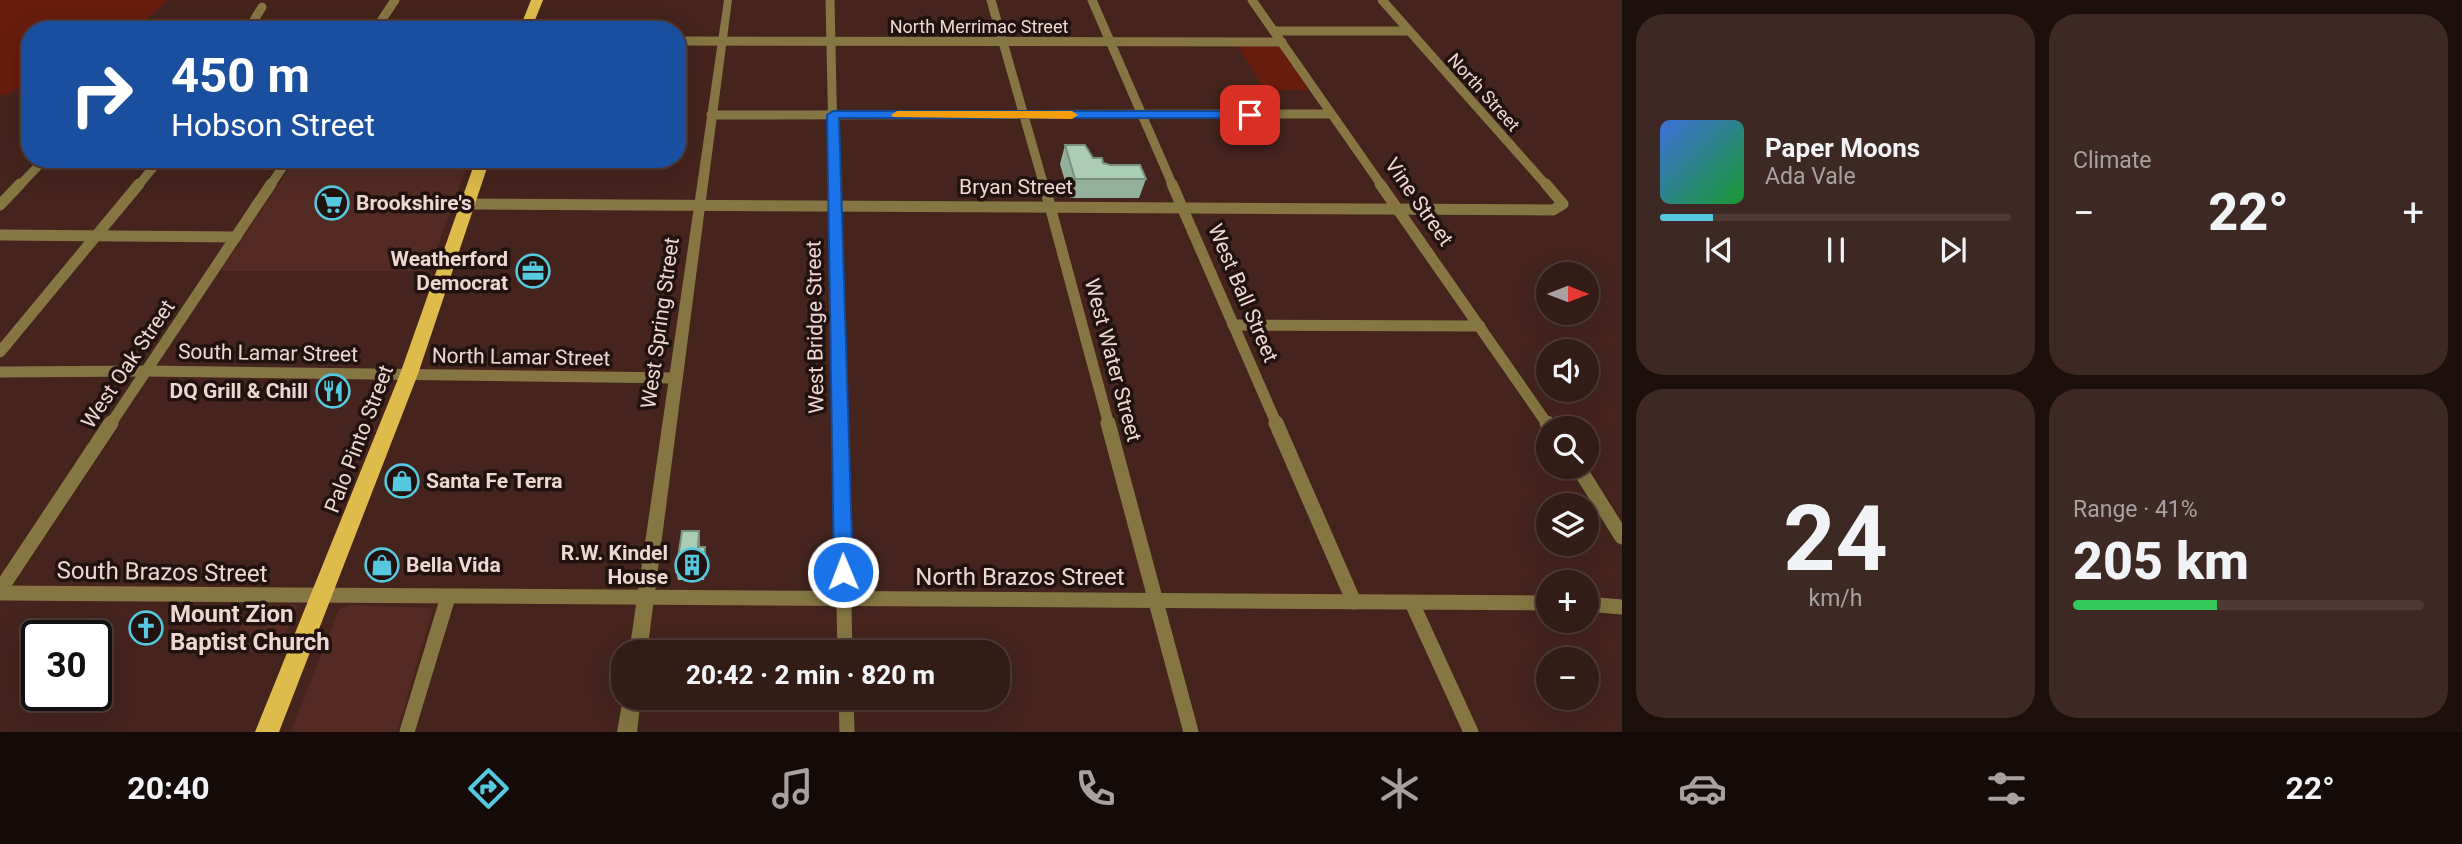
<!DOCTYPE html>
<html lang="en">
<head>
<meta charset="utf-8">
<style>
  :root { --surface:#331b16; --page:#3e2823; --text:#f1f3f6; --muted:#a9a1a1; --line:#4e3935; --accent:#56c9e0 }
  body { margin:0; font-family:Roboto,sans-serif; background:var(--page); color:var(--text); height:100vh; display:flex; flex-direction:column; font-size:26px; white-space:nowrap }
  * { box-sizing:border-box; margin:0 }
  p { font-size:23px; color:var(--muted) }
  .icon { flex:none; width:38px; height:38px; fill:none; stroke:currentColor; stroke-width:2; stroke-linecap:round; stroke-linejoin:round }
  .map { position:relative; flex:1; overflow:hidden }
  .panel { display:flex; flex-direction:column; gap:14px; padding:14px; background:#1c0f0c; width:840px }
  .panel>* { flex:none }
  .top-card { position:absolute; left:21px; top:21px; width:665px; height:147px; border-radius:28px; box-shadow:0 7px 28px #0002,0 0 0 2px var(--line); background:#1a4fa0; color:#fff; overflow:hidden }
  .needle { width:46px; rotate:90deg }
  .buttons { position:absolute; left:1536px; top:262px; display:grid; gap:14px }
  .buttons a { display:grid; place-items:center; width:63px; height:63px; border-radius:50%; background:var(--surface); box-shadow:0 7px 28px #0002,0 0 0 2px var(--line); font-size:35px }
  .speed { position:absolute; left:21px; top:620px; display:flex; gap:14px; font-size:35px; font-weight:700; text-align:center }
  .speed>* { display:grid; place-content:center; width:91px; height:91px; border-radius:50%; background:var(--surface); box-shadow:0 7px 28px #0002,0 0 0 2px var(--line); line-height:1 }
  .speed .limit { border:4px solid #111; border-radius:10px; background:#fff; color:#111 }
  .pin { position:absolute; display:grid; place-items:center; width:60px; height:60px; color:#fff; margin:-30px; border-radius:14px; box-shadow:0 4px 10px #0006 }
  .me { position:absolute; width:77px; margin:-38px; rotate:359deg; stroke-linejoin:round; filter:drop-shadow(0 0 5px #0008) }
  .turn { display:flex; align-items:center; gap:24px; height:147px; padding:0 35px; font-size:32px }
  .turn .icon { width:91px; height:91px; stroke-width:2.5 }
  .turn b { display:block; font-size:49px; line-height:60px }
  .big { font-size:52px; font-weight:800; line-height:1.1 }
  .panel .widget { flex:1; display:flex; flex-direction:column; justify-content:center; gap:10px; min-width:0; padding:0 24px; border-radius:28px; background:var(--page) }
  .panel .dial { align-items:center; gap:0 }
  .dial b { font-size:91px; line-height:1 }
  .song { display:flex; align-items:center; gap:21px }
  .cover { width:84px; height:84px; border-radius:10px; background:linear-gradient(135deg,hsl(220 70% 55%),hsl(130 70% 35%)) }
  .played { height:7px; border-radius:4px; background:linear-gradient(90deg,var(--accent) 15%,var(--line) 15%) }
  .keys { display:flex; justify-content:space-around; direction:ltr }
  .heat { display:flex; justify-content:space-between; align-items:center; font-size:38px; direction:ltr }
  .charge { height:10px; border-radius:5px; background:linear-gradient(90deg,#34c759 41%,var(--line) 0) }
  .panel .tiles { flex:1; display:grid; gap:14px; grid-template-columns:repeat(2,1fr) }
  .trip { position:absolute; left:611px; top:640px; width:399px; height:70px; border-radius:28px; background:var(--surface); box-shadow:0 7px 28px #0002,0 0 0 2px var(--line); font-weight:800; line-height:70px; text-align:center }
  .menu { display:flex; height:112px; justify-content:space-around; align-items:center; background:#140b09; color:var(--muted) }
  .menu .icon { width:49px; height:49px }
  .menu .on { color:var(--accent) }
  .menu b { font-size:32px; color:var(--text) }
  main { display:flex; flex:1; min-height:0 }
  .map>svg:first-child { display:block }
  .built { fill:#532b23 }
  .green { fill:#681c0e }
  .lines { fill:none; stroke-linecap:round; stroke-linejoin:round }
  .minor-far2 { stroke:#857643; stroke-width:9 }
  .minor-far1 { stroke:#857643; stroke-width:11 }
  .minor { stroke:#857643; stroke-width:15 }
  .tertiary { fill:#857643; fill-rule:evenodd }
  .primary { fill:#ddbc4b; fill-rule:evenodd }
  .wall { fill:#93b09a }
  .shaded-wall { fill:#78907d }
  .building { fill:#abcdb3; stroke:#78907d; stroke-width:2 }
  .route { fill:#1a73e8; stroke:#114b97; stroke-width:2 }
  .slow { fill:#f59e0b }
  .labels { text-anchor:middle; dominant-baseline:central; stroke-width:7; stroke-linejoin:round; paint-order:stroke }
  .far-street-label { font-size:18px; fill:#eed7d2; stroke:#21120f }
  .street-label { font-size:21px; fill:#eed7d2; stroke:#21120f }
  .poi-label { font-size:21px; font-weight:bold; fill:#eed7d2; stroke:#21120f; text-anchor:start }
  .near-street-label { font-size:24px; fill:#eed7d2; stroke:#21120f }
  .near-poi-label { font-size:24px; font-weight:bold; fill:#eed7d2; stroke:#21120f; text-anchor:start }
</style>
</head>
<body>
<main>
<div class="map">
<svg width="1622" height="732" viewBox="0 0 1622 732">
  <rect width="100%" height="100%" fill="#44241d"/>
  <g class="built">
    <path d="M296,159h173l-40,112h-208z"/>
    <path d="M251,604l47,1 -20,47h-49z"/>
    <path d="M349,605l84,3 -36,124h-106l47,-121z"/>
  </g>
  <g class="green">
    <path d="M0,0h167l-31,30h-106v59h-14l-7,6h-9z"/>
    <path d="M1236,43l43,2 30,45h-44z"/>
  </g>
  <g class="lines">
    <g class="minor-far2">
      <path d="M830,0l4,186"/>
      <path d="M991,0l53,186"/>
      <path d="M1092,0l81,186"/>
      <path d="M1252,0l130,186"/>
      <path d="M1382,0l165,186"/>
      <path d="M248,30l14,-23"/>
      <path d="M375,30l20,-30"/>
      <path d="M1274,31h134"/>
      <path d="M677,41l605,1"/>
      <path d="M711,115l620,-1"/>
      <path d="M19,186l26,-27"/>
      <path d="M138,186l22,-27"/>
      <path d="M270,186l18,-27"/>
    </g>
    <g class="minor-far1">
      <path d="M834,184l6,241"/>
      <path d="M1044,184l65,241"/>
      <path d="M1172,184l105,241"/>
      <path d="M1380,184l168,241"/>
      <path d="M467,204l1086,6 10,-6 -17,-20"/>
      <path d="M0,205l20,-21"/>
      <path d="M0,235l236,2"/>
      <path d="M1233,325l247,1"/>
      <path d="M0,352l139,-168"/>
      <path d="M0,372l146,-1 529,7"/>
      <path d="M110,425l161,-241"/>
    </g>
    <g class="minor">
      <path d="M840,423l5,230"/>
      <path d="M1108,423l83,309"/>
      <path d="M1276,423l78,179"/>
      <path d="M1547,423l4,6"/>
      <path d="M1578,467l44,70"/>
      <path d="M0,590l111,-167"/>
      <path d="M0,593l1549,10"/>
      <path d="M1412,603l59,129"/>
      <path d="M1587,604l35,3"/>
      <path d="M846,698l1,34"/>
      <path d="M407,732l41,-135"/>
    </g>
    <g class="tertiary">
      <path d="M724,0h8l-85,653h-18z"/>
      <path d="M623,698h18l-4,34h-20z"/>
    </g>
    <g class="primary">
      <path d="M531,0h12l-12,30h-12z"/>
      <path d="M476,159h14l-72,215 -139,358h-24l145,-358z"/>
    </g>
  </g>
  <g class="wall">
    <path d="M1065,145l28,13 53,21 -7,19h-69l-10,-34z"/>
    <path d="M699,531l1,9v7l6,9 -2,24h-26l-2,-8z"/>
  </g>
  <g class="shaded-wall">
    <path d="M699,531l1,9 -1,16 -1,-9z"/>
    <path d="M705,547l1,9 -2,24 -1,-8z"/>
  </g>
  <g class="building">
    <path d="M1065,145h20l8,13h9l1,5 7,2h30l6,14h-71z"/>
    <path d="M682,531h17l-1,16h7l-2,25h-27z"/>
  </g>
  <path class="route" d="M833,111h417l6,4 -6,3h-411l14,454 -3,6 -7,2 -6,-2 -3,-6 -7,-457z"/>
  <path class="slow" d="M897,111h175l6,4 -6,4 -179,-2 -2,-2z"/>
  <defs>
    <symbol id="supermarket-ring" viewBox="-11 -11 22 22"><circle r="9.5" fill="#21120f" stroke="#56c9e0" stroke-width="1.5"/><path d="M-6-5.5h2.5l.6 2H6L4.5 2H-2.5L-4.4-4H-6ZM-1.5 3.2a1.3 1.3 0 1 0 .1 0ZM3 3.2a1.3 1.3 0 1 0 .1 0Z" fill="#56c9e0"/></symbol>
    <symbol id="office-ring" viewBox="-11 -11 22 22"><circle r="9.5" fill="#21120f" stroke="#56c9e0" stroke-width="1.5"/><path d="M-6-3h4V-5.5h4V-3h4V5H-6ZM-1-4.5V-3h2v-1.5ZM-6 0V1H6V0Z" fill="#56c9e0"/></symbol>
    <symbol id="restaurant-ring" viewBox="-11 -11 22 22"><circle r="9.5" fill="#21120f" stroke="#56c9e0" stroke-width="1.5"/><path d="M-5-6h1v4h1v-4h1v4h1v-4h1v5L-1.5 .5V6h-2V.5L-5-1ZM5-6V6H3V1.5H1.5Q1.5-4 5-6Z" fill="#56c9e0"/></symbol>
    <symbol id="shop-ring" viewBox="-11 -11 22 22"><circle r="9.5" fill="#21120f" stroke="#56c9e0" stroke-width="1.5"/><path d="M-5-2.5h2.3a2.7 3.5 0 0 1 5.4 0H5L5.5 6h-11ZM-1.5-2.5h3a1.5 2.3 0 0 0-3 0Z" fill="#56c9e0"/></symbol>
    <symbol id="building-ring" viewBox="-11 -11 22 22"><circle r="9.5" fill="#21120f" stroke="#56c9e0" stroke-width="1.5"/><path d="M-4-6H4V6H1V3H-1V6H-4ZM-2.5-4.3h1.7v1.8h-1.7ZM.8-4.3h1.7v1.8H.8ZM-2.5-1h1.7V.8h-1.7ZM.8-1h1.7V.8H.8Z" fill="#56c9e0"/></symbol>
    <symbol id="church-ring" viewBox="-11 -11 22 22"><circle r="9.5" fill="#21120f" stroke="#56c9e0" stroke-width="1.5"/><path d="M-1.2-6h2.4v3.5h3.3v2.4h-3.3V6h-2.4V-.1h-3.3v-2.4h3.3Z" fill="#56c9e0"/></symbol>
  </defs>
  <g fill-rule="evenodd">
    <use href="#supermarket-ring" x="313" y="184" width="38" height="38"/>
    <use href="#office-ring" x="514" y="252" width="38" height="38"/>
    <use href="#restaurant-ring" x="314" y="372" width="38" height="38"/>
    <use href="#shop-ring" x="383" y="462" width="38" height="38"/>
    <use href="#shop-ring" x="363" y="546" width="38" height="38"/>
    <use href="#building-ring" x="673" y="546" width="38" height="38"/>
    <use href="#church-ring" x="127" y="609" width="38" height="38"/>
  </g>
  <g class="labels">
    <g class="far-street-label">
      <text x="979" y="26">North Merrimac Street</text>
      <text transform="translate(1484 92) rotate(48)">North Street</text>
    </g>
    <g class="street-label">
      <text x="1016" y="187">Bryan Street</text>
      <text transform="translate(1419 202) rotate(55)">Vine Street</text>
      <text transform="translate(1243 293) rotate(67)">West Ball Street</text>
      <text transform="translate(660 323) rotate(-82)">West Spring Street</text>
      <text transform="translate(815 327) rotate(-91)">West Bridge Street</text>
      <text transform="translate(268 353) rotate(1)">South Lamar Street</text>
      <text transform="translate(521 357) rotate(1)">North Lamar Street</text>
      <text transform="translate(1113 360) rotate(75)">West Water Street</text>
      <text transform="translate(128 364) rotate(-56)">West Oak Street</text>
      <text transform="translate(359 439) rotate(-69)">Palo Pinto Street</text>
    </g>
    <g class="poi-label">
      <text x="356" y="203">Brookshire's</text>
      <text x="508" y="259" text-anchor="end">Weatherford<tspan x="508" dy="24">Democrat</tspan></text>
      <text x="308" y="391" text-anchor="end">DQ Grill &amp; Chill</text>
      <text x="426" y="481">Santa Fe Terra</text>
      <text x="668" y="553" text-anchor="end">R.W. Kindel<tspan x="668" dy="24">House</tspan></text>
      <text x="406" y="565">Bella Vida</text>
    </g>
    <g class="near-street-label">
      <text transform="translate(162 572) rotate(1)">South Brazos Street</text>
      <text x="1020" y="577">North Brazos Street</text>
    </g>
    <g class="near-poi-label">
      <text x="170" y="614">Mount Zion<tspan x="170" dy="28">Baptist Church</tspan></text>
    </g>
  </g>
</svg>
<div class="buttons">
<a><svg class="needle" viewBox="-14 -14 28 28"><path d="M0-13l5 13h-10z" fill="#e53935"/><path d="M0 13l5-13h-10z" fill="#a9a1a1"/></svg></a>
<a><svg class="icon" aria-label="sound" viewBox="0 0 24 24"><path d="M4 9h4l5-4v14l-5-4H4zM17 9q2 3 0 6"/></svg></a>
<a><svg class="icon" aria-label="search" viewBox="0 0 24 24"><circle cx="10" cy="10" r="6"/><path d="M15 15l6 6"/></svg></a>
<a><svg class="icon" aria-label="layers" viewBox="0 0 24 24"><path d="M12 4l9 5-9 5-9-5zM3 14l9 5 9-5"/></svg></a>
<a>+</a>
<a>−</a>
</div>
<div class="speed"><div class="limit">30</div></div>
<div class="pin" style="left:1250px;top:115px;background:#d93025"><svg class="icon" aria-label="arrive" viewBox="0 0 24 24"><path d="M6 21V4h12l-3 4 3 4H6"/></svg></div>
<svg class="me" style="left:843px;top:572px" viewBox="-20 -20 40 40"><circle r="17" fill="#1a73e8" stroke="#fff" stroke-width="3"/><path d="M0-11L8 9 0 5-8 9z" fill="#fff"/></svg>
<div class="trip">20:42 · 2 min · 820 m</div>
<div class="top-card">
<div class="turn"><svg class="icon" aria-label="right" viewBox="0 0 24 24"><path d="M7 20v-9h11M14 6l5 5-5 5"/></svg><div><b>450 m</b>Hobson Street</div></div>
</div>
</div>
<section class="panel">
<div class="tiles">
<div class="widget">
<div class="song"><i class="cover"></i><div><b>Paper Moons</b><p>Ada Vale</p></div></div>
<div class="played"></div>
<div class="keys"><svg class="icon" aria-label="previous" viewBox="0 0 24 24"><path d="M18 5L8 12l10 7zM5 5v14"/></svg><svg class="icon" aria-label="pause" viewBox="0 0 24 24"><path d="M8 5v14M16 5v14"/></svg><svg class="icon" aria-label="next" viewBox="0 0 24 24"><path d="M6 5l10 7-10 7zM19 5v14"/></svg></div>
</div>
<div class="widget"><p>Climate</p>
<div class="heat"><a>−</a><b class="big">22°</b><a>+</a></div>
</div>
<div class="widget dial"><b>24</b><p>km/h</p></div>
<div class="widget"><p>Range · 41%</p><b class="big">205 km</b><div class="charge"></div></div>
</div>
</section>
</main>
<nav class="menu">
<b>20:40</b>
<svg class="icon on" aria-label="directions" viewBox="0 0 24 24"><path d="M12 3l9 9-9 9-9-9zM9 14v-3h6M13 9l2 2-2 2"/></svg>
<svg class="icon" aria-label="music" viewBox="0 0 24 24"><path d="M9 18V5l10-2v13"/><circle cx="6" cy="18" r="3"/><circle cx="16" cy="16" r="3"/></svg>
<svg class="icon" aria-label="phone" viewBox="0 0 24 24"><path d="M5 4h4l2 5-3 2q2 4 5 5l2-3 5 2v4C11 20 4 13 5 4z"/></svg>
<svg class="icon" aria-label="climate" viewBox="0 0 24 24"><path d="M12 3v18M4 7l16 10M4 17L20 7"/></svg>
<svg class="icon" aria-label="car" viewBox="0 0 24 24"><path d="M5 17H2v-5l4-1 3-4h7l3 4 3 1v5h-3M9 17h6M6 11h13"/><circle cx="7" cy="17" r="2"/><circle cx="17" cy="17" r="2"/></svg>
<svg class="icon" aria-label="filters" viewBox="0 0 24 24"><path d="M4 7h16M4 17h16"/><circle cx="9" cy="7" r="2"/><circle cx="15" cy="17" r="2"/></svg>
<b>22°</b>
</nav>
</body>
</html>
